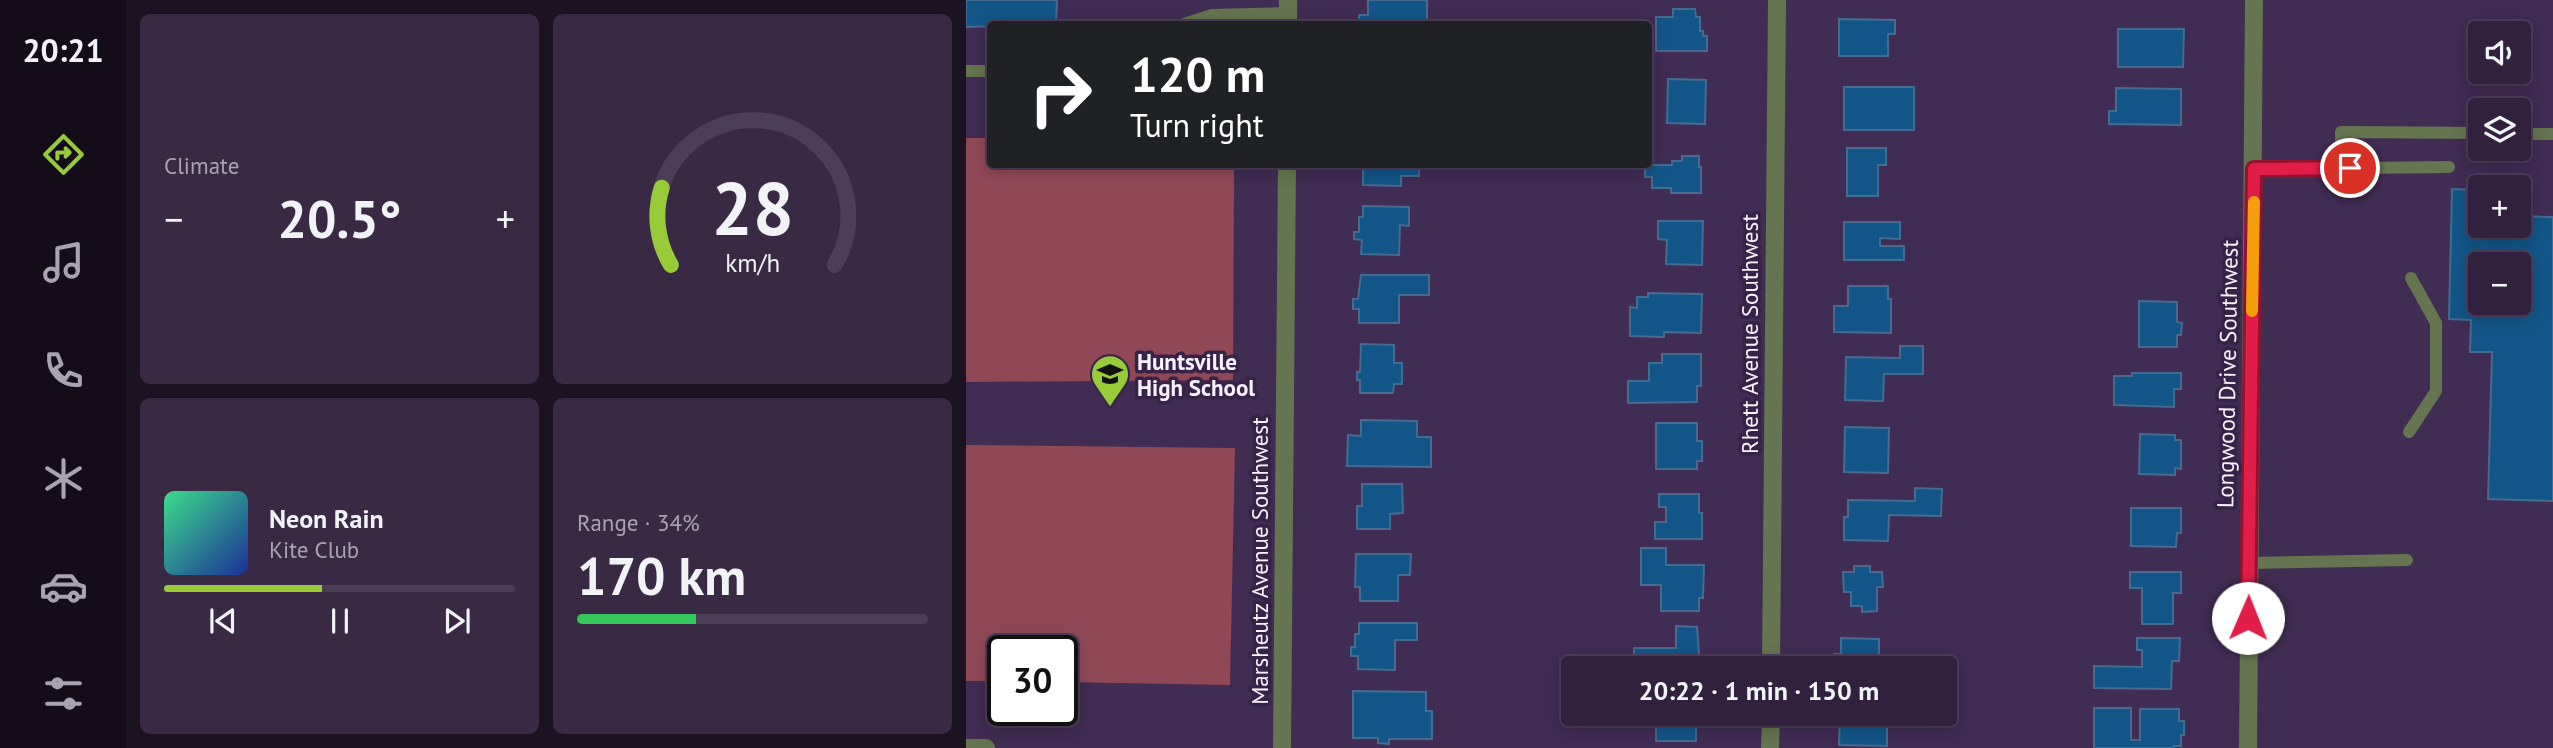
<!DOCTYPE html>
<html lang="en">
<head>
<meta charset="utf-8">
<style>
  :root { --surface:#31213e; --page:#392945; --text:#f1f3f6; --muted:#a8a3b0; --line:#4c3e58; --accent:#97cc38 }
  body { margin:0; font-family:"PT Sans",sans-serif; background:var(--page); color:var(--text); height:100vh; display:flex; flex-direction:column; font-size:26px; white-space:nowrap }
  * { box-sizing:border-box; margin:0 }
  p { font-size:23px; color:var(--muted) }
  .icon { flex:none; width:38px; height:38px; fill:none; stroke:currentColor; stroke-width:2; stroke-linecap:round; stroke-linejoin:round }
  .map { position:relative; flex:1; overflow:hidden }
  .details { display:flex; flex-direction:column; gap:14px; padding:14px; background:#1b1222; width:840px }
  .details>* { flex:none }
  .hud { position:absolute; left:21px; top:21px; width:665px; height:147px; border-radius:7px; box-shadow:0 4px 18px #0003,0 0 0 2px var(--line); background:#202124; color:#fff; overflow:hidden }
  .controls { position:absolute; left:1502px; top:21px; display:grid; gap:14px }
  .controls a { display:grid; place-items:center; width:63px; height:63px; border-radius:7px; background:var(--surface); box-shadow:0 4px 18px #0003,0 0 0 2px var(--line); font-size:35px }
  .speed { position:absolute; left:21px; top:635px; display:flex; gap:14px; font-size:35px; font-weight:700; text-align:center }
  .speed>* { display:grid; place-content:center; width:91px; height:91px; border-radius:50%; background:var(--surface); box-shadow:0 4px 18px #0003,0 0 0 2px var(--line); line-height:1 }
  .speed .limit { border:4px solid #111; border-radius:10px; background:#fff; color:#111 }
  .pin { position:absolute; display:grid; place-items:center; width:60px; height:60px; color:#fff; margin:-30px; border:4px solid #fff; border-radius:50%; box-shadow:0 2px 7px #0007 }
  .me { position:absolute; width:77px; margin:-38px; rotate:1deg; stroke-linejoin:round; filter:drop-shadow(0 0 5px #0008) }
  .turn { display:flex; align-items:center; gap:24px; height:147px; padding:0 28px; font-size:32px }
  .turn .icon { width:91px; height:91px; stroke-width:2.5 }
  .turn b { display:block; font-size:49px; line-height:60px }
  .big { font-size:52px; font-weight:600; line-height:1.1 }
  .details .card { flex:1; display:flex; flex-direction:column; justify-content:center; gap:10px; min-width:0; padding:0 24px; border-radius:10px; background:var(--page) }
  .details .dial { align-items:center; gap:0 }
  .dial svg { height:182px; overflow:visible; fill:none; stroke:var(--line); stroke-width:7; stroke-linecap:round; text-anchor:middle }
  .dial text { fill:var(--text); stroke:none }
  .song { display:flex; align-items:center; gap:21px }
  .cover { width:84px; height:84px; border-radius:10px; background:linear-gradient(135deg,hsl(150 70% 55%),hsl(230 70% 35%)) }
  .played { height:7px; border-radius:4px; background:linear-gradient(90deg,var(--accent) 45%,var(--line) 45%) }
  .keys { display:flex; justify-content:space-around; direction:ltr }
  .heat { display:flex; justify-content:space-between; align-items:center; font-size:38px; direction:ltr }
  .charge { height:10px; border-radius:5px; background:linear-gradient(90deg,#34c759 34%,var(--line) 0) }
  .details .tiles { flex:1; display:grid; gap:14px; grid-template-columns:repeat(2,1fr) }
  .trip { position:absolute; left:595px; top:656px; width:396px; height:70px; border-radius:7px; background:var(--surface); box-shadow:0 4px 18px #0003,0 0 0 2px var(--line); font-weight:600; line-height:70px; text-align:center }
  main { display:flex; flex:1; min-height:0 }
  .dock { display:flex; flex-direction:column; width:126px; justify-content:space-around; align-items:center; background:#140d19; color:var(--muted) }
  .dock .icon { width:49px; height:49px }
  .dock .active { color:var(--accent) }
  .dock b { font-size:32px; color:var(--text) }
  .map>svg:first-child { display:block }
  .green { fill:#904857 }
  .building { fill:#125588; stroke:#456b8e; stroke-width:2; fill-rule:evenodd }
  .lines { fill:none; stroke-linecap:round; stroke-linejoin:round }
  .service { stroke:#64754f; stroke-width:12 }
  .minor { stroke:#64754f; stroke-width:18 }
  .route-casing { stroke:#92132f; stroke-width:18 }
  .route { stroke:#e11d48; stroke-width:12 }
  .slow { stroke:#f59e0b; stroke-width:12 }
  .labels { text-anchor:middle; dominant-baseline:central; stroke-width:7; stroke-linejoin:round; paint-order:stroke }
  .street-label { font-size:23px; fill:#f7f2fc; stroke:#372248 }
  .poi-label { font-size:23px; font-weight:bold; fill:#f7f2fc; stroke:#372248; text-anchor:start }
</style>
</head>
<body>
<main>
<nav class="dock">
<b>20:21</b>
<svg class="icon active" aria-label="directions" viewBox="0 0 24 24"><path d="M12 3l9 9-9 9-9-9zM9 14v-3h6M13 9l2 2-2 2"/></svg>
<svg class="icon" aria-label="music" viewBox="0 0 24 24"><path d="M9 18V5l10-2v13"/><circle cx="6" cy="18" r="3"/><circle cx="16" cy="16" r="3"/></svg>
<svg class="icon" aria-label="phone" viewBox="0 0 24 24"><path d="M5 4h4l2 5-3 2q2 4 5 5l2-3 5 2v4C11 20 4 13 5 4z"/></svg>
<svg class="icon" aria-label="climate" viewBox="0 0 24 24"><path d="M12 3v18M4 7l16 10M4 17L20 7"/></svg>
<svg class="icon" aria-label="car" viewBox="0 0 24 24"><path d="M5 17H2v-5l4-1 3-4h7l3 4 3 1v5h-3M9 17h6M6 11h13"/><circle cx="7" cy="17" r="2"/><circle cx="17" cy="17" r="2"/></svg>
<svg class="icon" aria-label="filters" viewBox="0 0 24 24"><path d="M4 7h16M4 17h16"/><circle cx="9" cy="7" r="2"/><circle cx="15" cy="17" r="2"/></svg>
</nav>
<section class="details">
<div class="tiles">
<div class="card"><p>Climate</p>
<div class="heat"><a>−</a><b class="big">20.5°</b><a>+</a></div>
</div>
<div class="card dial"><svg viewBox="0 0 100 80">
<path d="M14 69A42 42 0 1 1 86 69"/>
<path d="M14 69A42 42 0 0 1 10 35" stroke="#97cc38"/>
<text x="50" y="56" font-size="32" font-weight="700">28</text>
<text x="50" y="72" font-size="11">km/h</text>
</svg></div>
<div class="card">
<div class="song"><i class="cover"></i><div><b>Neon Rain</b><p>Kite Club</p></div></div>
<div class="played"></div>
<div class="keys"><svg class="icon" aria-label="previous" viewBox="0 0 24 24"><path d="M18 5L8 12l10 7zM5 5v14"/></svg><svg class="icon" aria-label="pause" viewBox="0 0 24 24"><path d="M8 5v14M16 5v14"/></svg><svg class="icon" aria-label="next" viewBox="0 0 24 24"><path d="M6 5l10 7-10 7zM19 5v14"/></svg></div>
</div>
<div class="card"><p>Range · 34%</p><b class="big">170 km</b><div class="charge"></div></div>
</div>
</section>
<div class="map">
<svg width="1587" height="748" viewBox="0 0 1587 748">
  <rect width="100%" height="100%" fill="#412c53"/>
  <g class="green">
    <path d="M0,138h24v26l244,1 -1,215 -267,2z"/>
    <path d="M0,445l269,3 -5,237 -168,-3v-31h-59v30h-37z"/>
  </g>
  <g class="building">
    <path d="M0,0h91l-1,24 -90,3z"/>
    <path d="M402,0h59v24h-68v-9h9z"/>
    <path d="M707,9h22l1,8h4v14h3v5h4v15h-51v-34h17z"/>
    <path d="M873,19l56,1v14h-7v22h-49z"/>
    <path d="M1152,29h66l-1,38h-65z"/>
    <path d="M702,79l38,1 -1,44 -38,-1z"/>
    <rect x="878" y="87" width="70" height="43"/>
    <path d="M1150,88l65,1v36l-72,-1v-13h7z"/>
    <path d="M881,148h39v17h-8v31h-31z"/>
    <path d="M716,156h17v11h2v26h-30v-5h-19v-11h-7v-12h27v-4h10z"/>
    <path d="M397,164h56v12h-18v10l-38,-1z"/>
    <path d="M1486,189l28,1v36h38v-10l35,1v284l-65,-2 4,-147h-22l1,-32 -22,-1zM1514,264h38v39h-38z"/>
    <path d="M397,206l46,1v19l-9,-1 -1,30 -38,-1 1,-14 -8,-1v-7h5v-15h4z"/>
    <path d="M692,221h45l-1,44 -36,-1 1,-24 -9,-1z"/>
    <path d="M878,222h56v17l-20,-1v8h24v14h-60z"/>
    <path d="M395,275h68v20h-30v28h-40v-14h-6v-10h5z"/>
    <path d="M882,286h40v13h3v34l-57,-1v-26h14z"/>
    <path d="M682,293l54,1 -1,39 -37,-1v5l-34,-1v-29l7,1v-11h11z"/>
    <path d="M1173,301l38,1v20l5,1 -1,12h-4v12h-38z"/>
    <path d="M395,344l33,1v18h8v21h-8l-1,9h-33v-13h-3v-8h3z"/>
    <path d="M934,346h23v28h-39l-1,27 -38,-1 1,-43 54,1z"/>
    <path d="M696,354h39v32h-4v16l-69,1v-22h21v-18h13z"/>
    <path d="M1166,373h49v16h-7v18l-60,-2v-29h18z"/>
    <path d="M395,420l56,1v16h14v30l-84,-1 1,-31 13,1z"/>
    <path d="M690,423h41v18h5v20h-5v8h-41z"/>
    <path d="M879,427l44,1 -1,45 -44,-1z"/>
    <path d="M1174,434l35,1v5h6v29l-6,-1v7l-36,-1z"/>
    <path d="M396,484h40l1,29 -13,1v15h-33v-23h5z"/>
    <path d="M949,488l27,1 -1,27 -52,-1 -1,26 -44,-1v-23h4v-17l67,1z"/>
    <path d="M693,494h40v19h3v26h-47v-17h11v-15h-7z"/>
    <path d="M1165,508h50v25h-4l-1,14 -45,-1z"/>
    <path d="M675,548h25v17h38l-1,33h-4v13h-38v-26h-20z"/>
    <path d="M390,554h55l-1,21h-12v26h-38v-14h-5z"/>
    <path d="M888,566h16v6h12l1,15h-6v24l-15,1v-6h-11v-14h-7l-1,-20h11z"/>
    <path d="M1164,572h51v21h-8v31h-31v-36h-12z"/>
    <path d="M393,623h58v17h-22v30l-37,-1v-13h-7v-9h4v-13h4z"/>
    <path d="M710,626l21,1 3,41h-50v-4l-16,-1v-15h42z"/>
    <path d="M875,638l38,1v19h6v10h-51v-14h7z"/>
    <path d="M1171,638h43l-1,23h-7l-1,28 -77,-1v-22l48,1v-17h-5z"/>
    <path d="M387,691l73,1v19h6v28h-43v5l-11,-1v-5h-25z"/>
    <path d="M1128,708h37v32h9v-31h39v12h5v14h-3v11h-7v2h-80z"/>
    <path d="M690,714h44v11h-4v16h-40z"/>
    <path d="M874,714h47v32l-48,-1z"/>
  </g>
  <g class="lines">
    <g class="service">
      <path d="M218,24l28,-9 76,-2"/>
      <path d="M0,71h24"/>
      <path d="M1552,134h35"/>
      <path d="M1375,168v-36l139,1"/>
      <path d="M1288,169l195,-2"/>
      <path d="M1443,432l27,-41v-68l-25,-45"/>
      <path d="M1283,563l158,-3"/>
    </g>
    <g class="minor">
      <path d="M322,24v-24"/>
      <path d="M805,668l6,-668"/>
      <path d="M0,748h20"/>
      <path d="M316,748l5,-584"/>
      <path d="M804,748l1,-34"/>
      <path d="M1282,748l6,-748"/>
    </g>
  </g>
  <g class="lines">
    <defs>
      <path id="route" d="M1282,618l6,-449 96,-1"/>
    </defs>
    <use href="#route" class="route-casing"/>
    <use href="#route" class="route"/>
    <path class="slow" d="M1286,311l2,-109"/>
  </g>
  <defs>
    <symbol id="school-pin" viewBox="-11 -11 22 30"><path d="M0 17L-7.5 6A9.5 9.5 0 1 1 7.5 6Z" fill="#97cc38" stroke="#372248"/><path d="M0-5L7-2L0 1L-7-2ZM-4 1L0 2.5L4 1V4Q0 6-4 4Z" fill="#111"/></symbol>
  </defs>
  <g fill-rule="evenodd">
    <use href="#school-pin" x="122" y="352" width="44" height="60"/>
  </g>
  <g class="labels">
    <g class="street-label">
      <text transform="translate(783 334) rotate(-90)">Rhett Avenue Southwest</text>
      <text transform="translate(1261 374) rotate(-89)">Longwood Drive Southwest</text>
      <text transform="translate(293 561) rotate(-90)">Marsheutz Avenue Southwest</text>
    </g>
    <g class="poi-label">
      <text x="171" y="361">Huntsville<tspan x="171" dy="26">High School</tspan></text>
    </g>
  </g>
</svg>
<div class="controls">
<a><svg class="icon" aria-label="sound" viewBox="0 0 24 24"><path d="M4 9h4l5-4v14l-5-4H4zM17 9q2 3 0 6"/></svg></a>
<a><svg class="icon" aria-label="layers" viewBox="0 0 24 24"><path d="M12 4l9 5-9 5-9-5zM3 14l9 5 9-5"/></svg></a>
<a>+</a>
<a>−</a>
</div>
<div class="speed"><div class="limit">30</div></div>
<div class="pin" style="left:1384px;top:168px;background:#d93025"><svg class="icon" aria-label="arrive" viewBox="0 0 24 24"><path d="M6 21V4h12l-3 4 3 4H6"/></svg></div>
<svg class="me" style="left:1282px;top:618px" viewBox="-20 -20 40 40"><circle r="19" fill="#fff"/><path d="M0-13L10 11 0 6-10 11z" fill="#e11d48"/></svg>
<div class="trip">20:22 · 1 min · 150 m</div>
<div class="hud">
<div class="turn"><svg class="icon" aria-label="right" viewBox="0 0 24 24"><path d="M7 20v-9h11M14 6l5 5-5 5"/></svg><div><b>120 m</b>Turn right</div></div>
</div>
</div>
</main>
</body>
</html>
